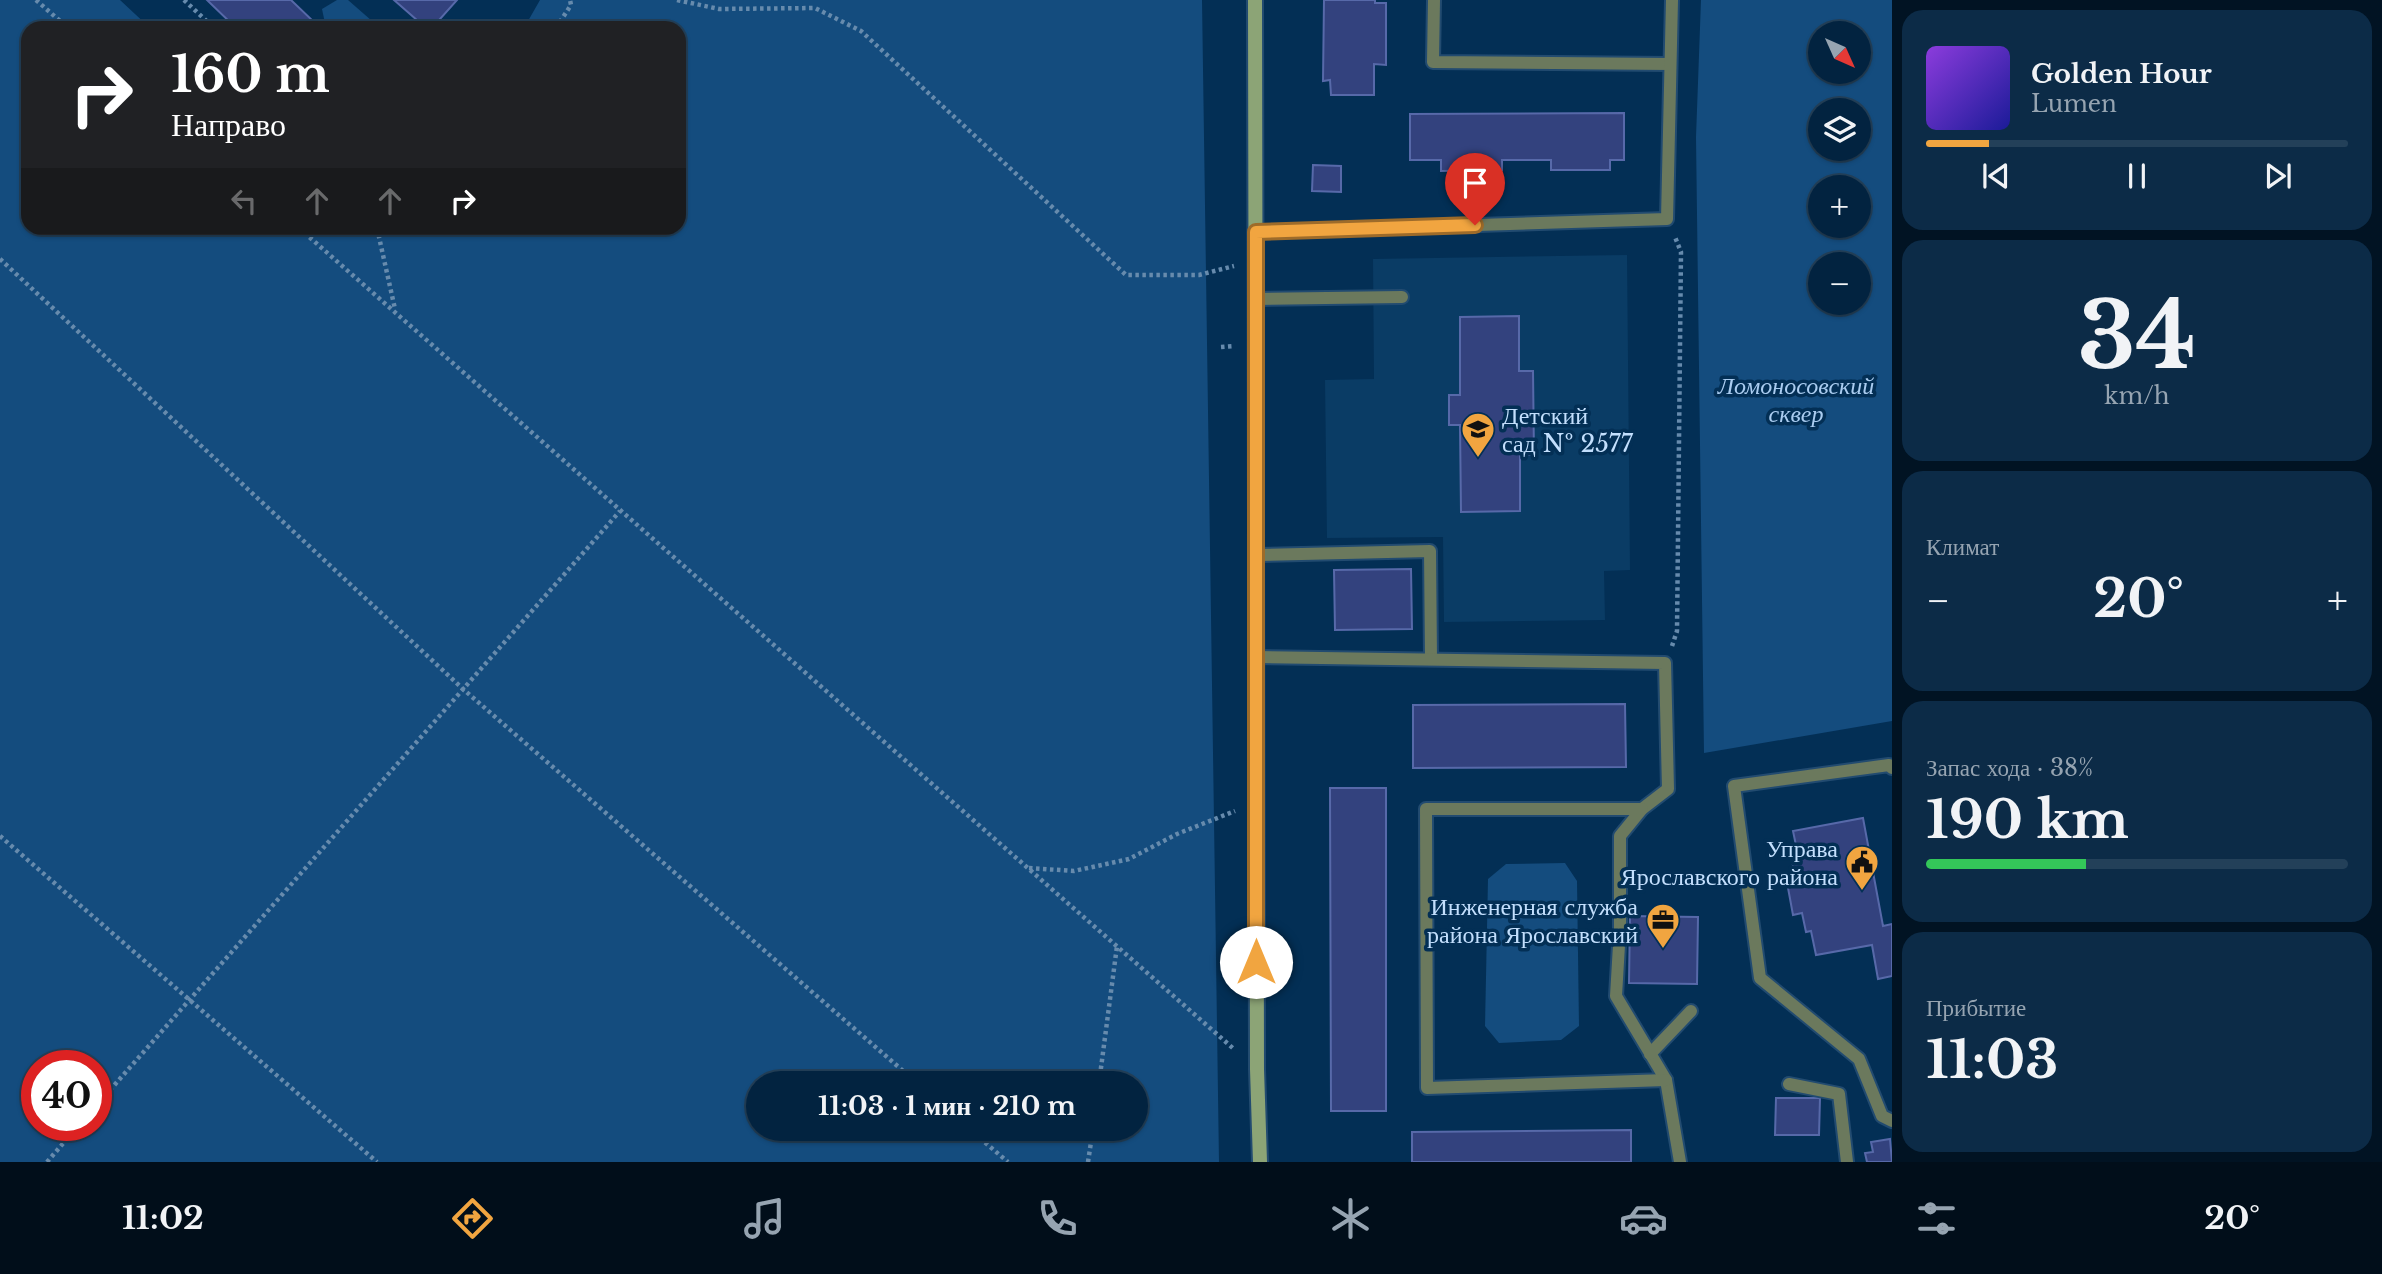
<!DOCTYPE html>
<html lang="ru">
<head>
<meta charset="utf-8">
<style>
  :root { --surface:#022340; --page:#0c2b47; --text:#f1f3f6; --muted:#96a4b1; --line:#234059; --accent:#f1a540 }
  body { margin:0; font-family:"Libre Baskerville",serif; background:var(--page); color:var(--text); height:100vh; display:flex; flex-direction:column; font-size:26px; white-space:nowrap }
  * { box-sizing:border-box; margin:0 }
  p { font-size:23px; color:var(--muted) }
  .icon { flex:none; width:38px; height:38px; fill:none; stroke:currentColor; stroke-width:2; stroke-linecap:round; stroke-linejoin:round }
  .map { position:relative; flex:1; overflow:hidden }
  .panel { display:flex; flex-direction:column; gap:10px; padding:10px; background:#011323; width:490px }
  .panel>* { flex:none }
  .top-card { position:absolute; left:21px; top:21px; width:665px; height:214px; border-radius:21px; box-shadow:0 2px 5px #0004,0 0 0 2px var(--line); background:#202124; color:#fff; overflow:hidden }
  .needle { width:46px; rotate:135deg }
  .tools { position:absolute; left:1808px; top:21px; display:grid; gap:14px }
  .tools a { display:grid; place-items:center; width:63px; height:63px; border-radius:50%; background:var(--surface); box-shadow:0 2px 5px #0004,0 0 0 2px var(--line); font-size:35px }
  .speed { position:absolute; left:21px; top:1050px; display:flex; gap:14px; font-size:35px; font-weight:700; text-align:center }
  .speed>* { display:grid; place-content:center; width:91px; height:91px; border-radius:50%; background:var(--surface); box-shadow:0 2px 5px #0004,0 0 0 2px var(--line); line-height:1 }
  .speed .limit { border:10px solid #d22; background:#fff; color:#111 }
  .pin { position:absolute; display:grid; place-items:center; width:60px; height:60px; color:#fff; margin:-72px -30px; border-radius:50% 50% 50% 0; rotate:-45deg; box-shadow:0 0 7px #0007 }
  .pin .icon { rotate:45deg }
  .me { position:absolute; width:77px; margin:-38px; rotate:0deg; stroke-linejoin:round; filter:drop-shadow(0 0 5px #0008) }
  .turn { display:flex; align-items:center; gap:24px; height:147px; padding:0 35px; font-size:32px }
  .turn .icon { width:91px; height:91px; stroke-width:2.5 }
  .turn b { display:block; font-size:49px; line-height:60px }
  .lanes { display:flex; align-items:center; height:66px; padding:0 35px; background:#0003; justify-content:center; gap:35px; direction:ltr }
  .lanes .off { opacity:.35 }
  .big { font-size:52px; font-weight:700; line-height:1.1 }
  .panel .card { flex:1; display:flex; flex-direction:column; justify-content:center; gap:10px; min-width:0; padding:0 24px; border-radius:21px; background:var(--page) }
  .panel .dial { align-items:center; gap:0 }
  .dial b { font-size:91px; line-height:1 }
  .song { display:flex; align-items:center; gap:21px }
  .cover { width:84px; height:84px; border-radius:10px; background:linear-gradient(135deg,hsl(270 70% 55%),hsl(240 70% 35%)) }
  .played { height:7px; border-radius:4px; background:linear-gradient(90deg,var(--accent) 15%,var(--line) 15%) }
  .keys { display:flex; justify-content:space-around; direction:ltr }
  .heat { display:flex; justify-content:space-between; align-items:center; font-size:38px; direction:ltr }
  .charge { height:10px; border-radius:5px; background:linear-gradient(90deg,#34c759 38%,var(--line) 0) }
  .trip { position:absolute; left:746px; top:1071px; width:402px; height:70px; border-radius:35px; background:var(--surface); box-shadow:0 2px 5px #0004,0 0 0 2px var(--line); font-weight:700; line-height:70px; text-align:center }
  .menu { display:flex; height:112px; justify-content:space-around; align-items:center; background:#010e1a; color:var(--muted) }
  .menu .icon { width:49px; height:49px }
  .menu .current { color:var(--accent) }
  .menu b { font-size:32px; color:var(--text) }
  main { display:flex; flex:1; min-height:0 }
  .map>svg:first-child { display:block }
  .built { fill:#0a3c65 }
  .green { fill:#144c7e; fill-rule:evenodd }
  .building { fill:#33427e; stroke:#5769a9; stroke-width:2 }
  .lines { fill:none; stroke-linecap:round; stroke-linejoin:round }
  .lane-casing { stroke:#224b70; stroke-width:16 }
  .secondary-casing { stroke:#224b70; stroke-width:18 }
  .path { stroke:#678bad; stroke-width:4.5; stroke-dasharray:3.5 3.5; stroke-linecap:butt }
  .lane { stroke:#6b795d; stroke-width:12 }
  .secondary { stroke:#8ca476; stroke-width:14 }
  .route-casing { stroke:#9d6b2a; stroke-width:18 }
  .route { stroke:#f1a540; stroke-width:12 }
  .labels { text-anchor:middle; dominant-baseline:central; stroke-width:7; stroke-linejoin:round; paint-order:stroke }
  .park-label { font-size:24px; font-style:italic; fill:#aaccf0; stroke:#032f55 }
  .poi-label { font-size:24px; fill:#c3dffd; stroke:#032f55; text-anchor:end }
</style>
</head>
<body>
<main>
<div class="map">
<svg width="1892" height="1162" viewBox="0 0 1892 1162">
  <rect width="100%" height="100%" fill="#032f55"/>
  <path class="built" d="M1627,255l3,315 -26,1 1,49 -161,2 -1,-85 -116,1 -2,-158 49,-1 -1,-120z"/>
  <g class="green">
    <path d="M0,0h120l30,28h-122v200h351l16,4 4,-4h280v-200h-155l16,-28h662l17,1162h-1219zM37,1066h59v59h-59zM758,1083h378v46h-378z"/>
    <path d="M337,0h11l32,28h-54l-4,-19z"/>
    <path d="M1701,0h191v721l-188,32 -8,-616zM1858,33v39h-38v-39zM1858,110v39h-38v-39zM1858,187v39h-38v-39zM1858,264v39h-38v-39z"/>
    <path d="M1565,863l12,18 2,145 -18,14 -62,3 -14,-17 3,-147 18,-15z"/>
  </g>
  <g class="building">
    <path d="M207,0h84l23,22 -5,6h-73z"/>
    <path d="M394,0h63l-25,28h-6z"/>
    <path d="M1324,0h51v3h11v62l-12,-1v31h-43l-1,-15 -7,1z"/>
    <path d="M1624,113v47h-14v10h-59v-10h-49v10l-61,1v-11h-31v-46z"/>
    <path d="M1313,165l28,1v26l-29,-1z"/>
    <path d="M1519,316v55h14l1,84h-14v56l-59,1 -1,-87h-11v-30h11v-78z"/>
    <path d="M1411,569l1,60 -77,1 -1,-60z"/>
    <path d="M1625,704l1,63 -213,1v-63z"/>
    <path d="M1330,788h56v323h-55z"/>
    <path d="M1863,818l20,108 9,-2v52l-14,3 -6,-34 -56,10 -5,-24 -5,1 -4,-19 -9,2 -7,-38 9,-2 -4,-19 7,-1 -5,-24z"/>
    <path d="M1630,916l68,1 -1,67 -68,-1z"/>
    <path d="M1776,1098h44l-1,37h-44z"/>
    <path d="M1631,1130v32h-219v-30z"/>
    <path d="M1890,1139l2,23h-25l-2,-9 8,-1 -2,-10z"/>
  </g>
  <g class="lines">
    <defs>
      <g id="lane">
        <path d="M1434,0l-1,62 237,2"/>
        <path d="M1256,232l411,-13 5,-219"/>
        <path d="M1256,299l146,-2"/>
        <path d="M1257,555l173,-4 1,108"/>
        <path d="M1257,657l408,6 3,126 -26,20 -22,27v92l-4,68 50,84 14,82"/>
        <path d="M1892,768l-3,-3 -155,21 26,192 99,81 23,57 10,5"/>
        <path d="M1642,809h-216l1,279 239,-8"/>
        <path d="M1650,1054l41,-43"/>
        <path d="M1789,1084l50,10 8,68"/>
      </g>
      <path id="secondary" d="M1255,0l2,1069 3,93"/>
    </defs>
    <use href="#lane" class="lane-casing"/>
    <use href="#secondary" class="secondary-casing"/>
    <g class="path">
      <path d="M36,0l32,28"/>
      <path d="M184,0l30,28"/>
      <path d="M677,0l42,9 96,-1 46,23 265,244h73l35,-9"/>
      <path d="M556,28l15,-23 -1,-5"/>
      <path d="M299,228l936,822"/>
      <path d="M377,228l18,81"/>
      <path d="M0,259l463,430 454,394"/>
      <path d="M1221,347l13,-1"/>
      <path d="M1672,646l5,-15 4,-379 -6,-15"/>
      <path d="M0,836l377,326"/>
      <path d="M1029,868l45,3 55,-12 48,-25 58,-23"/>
      <path d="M1099,1083l18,-137"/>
      <path d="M96,1106l524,-595"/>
      <path d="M969,1129l39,33"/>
      <path d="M47,1162l32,-37"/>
      <path d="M1088,1162l5,-33"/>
    </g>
    <use href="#lane" class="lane"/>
    <use href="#secondary" class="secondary"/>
  </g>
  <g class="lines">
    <defs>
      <path id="route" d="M1256,962v-730l219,-7"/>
    </defs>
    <use href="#route" class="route-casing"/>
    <use href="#route" class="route"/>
  </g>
  <defs>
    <symbol id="school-pin" viewBox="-11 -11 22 30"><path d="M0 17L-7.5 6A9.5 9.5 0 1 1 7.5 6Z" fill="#f1a540" stroke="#032f55"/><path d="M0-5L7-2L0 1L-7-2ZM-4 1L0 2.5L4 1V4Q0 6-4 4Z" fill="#111"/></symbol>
    <symbol id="civic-pin" viewBox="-11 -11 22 30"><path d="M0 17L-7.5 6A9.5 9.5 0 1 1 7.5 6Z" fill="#f1a540" stroke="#032f55"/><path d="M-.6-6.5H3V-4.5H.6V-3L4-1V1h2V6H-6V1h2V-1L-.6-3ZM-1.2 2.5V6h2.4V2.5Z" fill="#111"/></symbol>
    <symbol id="office-pin" viewBox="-11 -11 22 30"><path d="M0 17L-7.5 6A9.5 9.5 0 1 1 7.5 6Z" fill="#f1a540" stroke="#032f55"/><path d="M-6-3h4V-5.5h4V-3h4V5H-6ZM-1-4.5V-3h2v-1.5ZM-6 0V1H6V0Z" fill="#111"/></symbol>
  </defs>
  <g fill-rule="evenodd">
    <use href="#school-pin" x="1459" y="410" width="38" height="52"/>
    <use href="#civic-pin" x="1843" y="843" width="38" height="52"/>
    <use href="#office-pin" x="1644" y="901" width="38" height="52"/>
  </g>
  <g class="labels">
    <g class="park-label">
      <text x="1796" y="385">Ломоносовский<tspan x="1796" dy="28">сквер</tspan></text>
    </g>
    <g class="poi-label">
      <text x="1502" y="415" text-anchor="start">Детский<tspan x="1502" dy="28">сад № 2577</tspan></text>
      <text x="1838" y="848">Управа<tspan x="1838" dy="28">Ярославского района</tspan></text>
      <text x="1638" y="906">Инженерная служба<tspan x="1638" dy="28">района Ярославский</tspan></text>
    </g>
  </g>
</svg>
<div class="tools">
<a><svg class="needle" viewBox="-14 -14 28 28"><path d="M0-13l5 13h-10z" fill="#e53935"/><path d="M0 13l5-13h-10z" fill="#96a4b1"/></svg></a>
<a><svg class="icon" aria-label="layers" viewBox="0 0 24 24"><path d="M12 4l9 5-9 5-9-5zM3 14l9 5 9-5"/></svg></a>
<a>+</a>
<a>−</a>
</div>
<div class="speed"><div class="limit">40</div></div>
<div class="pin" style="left:1475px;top:225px;background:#d93025"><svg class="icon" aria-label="arrive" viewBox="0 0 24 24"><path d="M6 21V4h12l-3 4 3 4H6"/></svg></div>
<svg class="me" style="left:1256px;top:962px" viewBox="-20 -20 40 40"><circle r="19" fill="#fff"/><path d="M0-13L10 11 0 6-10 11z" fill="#f1a540"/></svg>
<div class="trip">11:03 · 1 мин · 210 m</div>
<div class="top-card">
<div class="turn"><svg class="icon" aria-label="right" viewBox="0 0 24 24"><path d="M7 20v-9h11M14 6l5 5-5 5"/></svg><div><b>160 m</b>Направо</div></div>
<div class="lanes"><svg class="icon off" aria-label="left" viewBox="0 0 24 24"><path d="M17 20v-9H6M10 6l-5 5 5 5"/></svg><svg class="icon off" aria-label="ahead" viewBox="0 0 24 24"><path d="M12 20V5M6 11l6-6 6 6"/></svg><svg class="icon off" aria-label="ahead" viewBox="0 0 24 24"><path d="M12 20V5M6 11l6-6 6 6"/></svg><svg class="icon" aria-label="right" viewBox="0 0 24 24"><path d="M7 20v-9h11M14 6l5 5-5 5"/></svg></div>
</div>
</div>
<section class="panel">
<div class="card">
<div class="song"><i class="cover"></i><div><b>Golden Hour</b><p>Lumen</p></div></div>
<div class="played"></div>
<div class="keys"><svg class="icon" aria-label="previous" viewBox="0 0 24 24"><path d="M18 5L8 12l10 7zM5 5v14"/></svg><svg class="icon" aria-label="pause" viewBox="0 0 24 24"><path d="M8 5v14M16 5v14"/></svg><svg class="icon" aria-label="next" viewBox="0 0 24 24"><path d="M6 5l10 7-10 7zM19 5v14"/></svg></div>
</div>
<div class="card dial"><b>34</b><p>km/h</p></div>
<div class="card"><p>Климат</p>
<div class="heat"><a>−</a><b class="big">20°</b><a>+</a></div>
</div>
<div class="card"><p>Запас хода · 38%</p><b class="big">190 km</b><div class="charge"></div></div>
<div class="card"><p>Прибытие</p><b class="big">11:03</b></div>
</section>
</main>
<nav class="menu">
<b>11:02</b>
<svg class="icon current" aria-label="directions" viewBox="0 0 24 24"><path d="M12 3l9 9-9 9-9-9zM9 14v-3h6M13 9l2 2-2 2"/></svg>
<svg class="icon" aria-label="music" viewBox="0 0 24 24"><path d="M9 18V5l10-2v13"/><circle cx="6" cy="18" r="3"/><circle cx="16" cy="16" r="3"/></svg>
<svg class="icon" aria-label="phone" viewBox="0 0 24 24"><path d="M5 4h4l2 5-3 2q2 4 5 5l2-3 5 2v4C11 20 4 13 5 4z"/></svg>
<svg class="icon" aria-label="climate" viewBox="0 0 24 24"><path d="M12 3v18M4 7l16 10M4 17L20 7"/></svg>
<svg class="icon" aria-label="car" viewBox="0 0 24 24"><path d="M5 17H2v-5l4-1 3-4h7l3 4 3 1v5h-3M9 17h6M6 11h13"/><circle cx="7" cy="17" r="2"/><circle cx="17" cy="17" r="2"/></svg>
<svg class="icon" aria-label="filters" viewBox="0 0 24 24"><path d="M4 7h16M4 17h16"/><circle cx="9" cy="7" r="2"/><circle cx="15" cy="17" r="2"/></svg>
<b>20°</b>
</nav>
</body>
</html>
